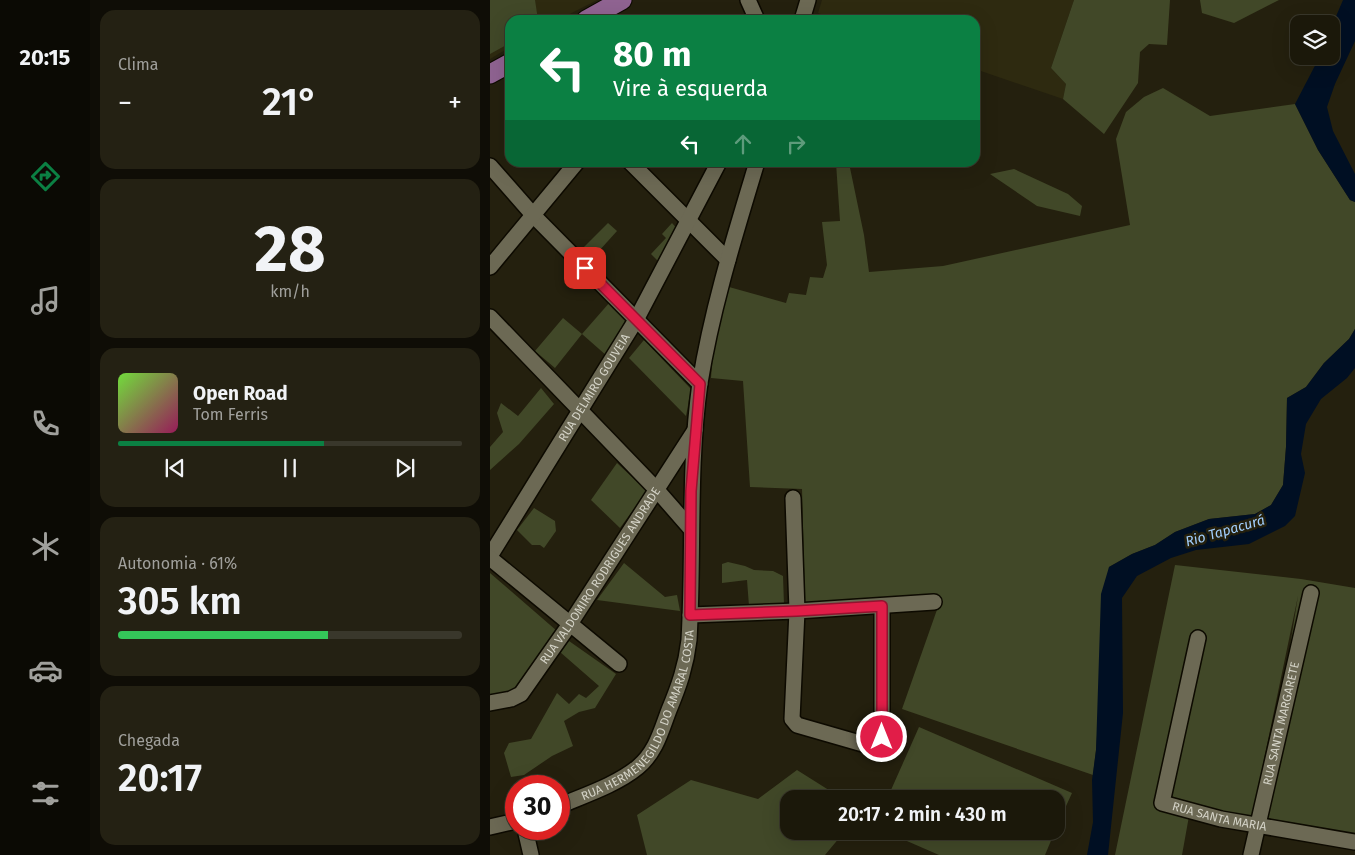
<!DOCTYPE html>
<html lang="pt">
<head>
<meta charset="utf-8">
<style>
  :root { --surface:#1b180a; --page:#242113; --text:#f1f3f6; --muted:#a0a09c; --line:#39372b; --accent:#0b8043 }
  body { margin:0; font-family:"Fira Sans",sans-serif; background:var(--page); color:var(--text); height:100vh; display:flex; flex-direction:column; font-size:19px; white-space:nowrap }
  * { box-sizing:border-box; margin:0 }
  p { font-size:16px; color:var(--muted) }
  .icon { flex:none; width:28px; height:28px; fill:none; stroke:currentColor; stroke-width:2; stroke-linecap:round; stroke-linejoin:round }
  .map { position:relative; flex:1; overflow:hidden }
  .side { display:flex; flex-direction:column; gap:10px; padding:10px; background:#0f0d06; width:400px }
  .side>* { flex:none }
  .guide { position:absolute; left:15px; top:15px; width:475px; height:152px; border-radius:15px; box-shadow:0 5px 20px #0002,0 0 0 1px var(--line); background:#0b8043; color:#fff; overflow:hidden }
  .fabs { position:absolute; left:800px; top:15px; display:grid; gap:10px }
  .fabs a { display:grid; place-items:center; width:50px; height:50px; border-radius:10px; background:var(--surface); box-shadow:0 5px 20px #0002,0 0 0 1px var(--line); font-size:25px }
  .speed { position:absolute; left:15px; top:775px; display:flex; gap:10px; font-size:25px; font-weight:700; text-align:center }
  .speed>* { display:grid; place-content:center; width:65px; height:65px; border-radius:50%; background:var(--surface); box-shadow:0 5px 20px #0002,0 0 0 1px var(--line); line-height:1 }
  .speed .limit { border:8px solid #d22; background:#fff; color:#111 }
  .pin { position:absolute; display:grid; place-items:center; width:42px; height:42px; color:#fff; margin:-21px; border-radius:10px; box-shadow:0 2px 8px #0006 }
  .me { position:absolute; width:55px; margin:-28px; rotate:0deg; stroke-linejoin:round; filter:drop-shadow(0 0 4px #0008) }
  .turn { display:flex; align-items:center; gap:18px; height:105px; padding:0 25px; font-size:22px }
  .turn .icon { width:65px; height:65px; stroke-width:2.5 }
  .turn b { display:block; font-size:35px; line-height:42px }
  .lanes { display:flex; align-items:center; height:48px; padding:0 25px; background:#0003; justify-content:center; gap:25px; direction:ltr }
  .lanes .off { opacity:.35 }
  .big { font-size:38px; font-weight:600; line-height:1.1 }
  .side .widget { flex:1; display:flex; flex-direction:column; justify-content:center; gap:8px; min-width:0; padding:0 18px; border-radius:15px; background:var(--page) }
  .side .dial { align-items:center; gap:0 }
  .dial b { font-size:65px; line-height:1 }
  .song { display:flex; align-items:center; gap:15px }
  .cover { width:60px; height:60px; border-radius:8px; background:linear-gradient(135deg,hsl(100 70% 55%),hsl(330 70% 35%)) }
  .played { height:5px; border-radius:2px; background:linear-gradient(90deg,var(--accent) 60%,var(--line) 60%) }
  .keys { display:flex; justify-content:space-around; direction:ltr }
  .heat { display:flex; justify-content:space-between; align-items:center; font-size:28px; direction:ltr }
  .charge { height:8px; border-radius:4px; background:linear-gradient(90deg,#34c759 61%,var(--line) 0) }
  .trip { position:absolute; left:290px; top:790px; width:285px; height:50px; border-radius:15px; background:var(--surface); box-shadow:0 5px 20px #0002,0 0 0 1px var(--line); font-weight:600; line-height:50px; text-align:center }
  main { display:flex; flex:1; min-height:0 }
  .tab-bar { display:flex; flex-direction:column; width:90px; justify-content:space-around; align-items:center; background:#0b0a04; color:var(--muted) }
  .tab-bar .icon { width:35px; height:35px }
  .tab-bar .current { color:var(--accent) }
  .tab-bar b { font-size:22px; color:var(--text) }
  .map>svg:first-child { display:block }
  .built { fill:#2e2a10 }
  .green { fill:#414828 }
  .water { fill:#000f23 }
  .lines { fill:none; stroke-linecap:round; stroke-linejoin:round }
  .minor-casing { stroke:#0d0a00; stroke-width:18 }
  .major-casing { stroke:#0d0a00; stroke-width:21 }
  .minor { stroke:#6c6954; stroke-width:15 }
  .major { stroke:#8f6391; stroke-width:19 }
  .route-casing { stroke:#92132f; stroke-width:12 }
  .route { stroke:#e11d48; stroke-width:9 }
  .labels { text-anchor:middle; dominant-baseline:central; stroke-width:5; stroke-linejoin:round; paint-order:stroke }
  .street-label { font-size:12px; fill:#d4d3c7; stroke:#24200e }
  .water-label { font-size:14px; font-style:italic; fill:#a2cffe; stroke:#24200e }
</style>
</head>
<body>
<main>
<nav class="tab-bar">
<b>20:15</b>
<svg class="icon current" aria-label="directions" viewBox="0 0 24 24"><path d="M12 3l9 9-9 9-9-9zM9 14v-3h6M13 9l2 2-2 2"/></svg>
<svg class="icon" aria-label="music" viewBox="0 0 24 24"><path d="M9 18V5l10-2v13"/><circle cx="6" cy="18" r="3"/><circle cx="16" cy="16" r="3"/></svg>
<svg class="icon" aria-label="phone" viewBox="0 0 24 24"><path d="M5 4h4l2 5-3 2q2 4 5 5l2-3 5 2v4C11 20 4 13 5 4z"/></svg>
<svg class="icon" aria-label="climate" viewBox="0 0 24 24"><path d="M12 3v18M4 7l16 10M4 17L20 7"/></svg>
<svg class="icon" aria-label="car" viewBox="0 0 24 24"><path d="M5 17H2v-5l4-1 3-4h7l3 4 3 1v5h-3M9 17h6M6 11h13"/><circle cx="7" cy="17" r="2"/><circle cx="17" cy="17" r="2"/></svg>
<svg class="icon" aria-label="filters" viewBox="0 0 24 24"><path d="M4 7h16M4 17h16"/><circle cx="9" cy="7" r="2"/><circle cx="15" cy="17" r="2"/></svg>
</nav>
<section class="side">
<div class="widget"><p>Clima</p>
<div class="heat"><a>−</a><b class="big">21°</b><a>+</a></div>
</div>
<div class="widget dial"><b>28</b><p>km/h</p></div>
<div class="widget">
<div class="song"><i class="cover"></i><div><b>Open Road</b><p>Tom Ferris</p></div></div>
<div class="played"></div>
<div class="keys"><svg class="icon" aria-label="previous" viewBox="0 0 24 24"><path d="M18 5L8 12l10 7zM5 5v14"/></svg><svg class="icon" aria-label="pause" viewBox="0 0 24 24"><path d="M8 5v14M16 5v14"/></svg><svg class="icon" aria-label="next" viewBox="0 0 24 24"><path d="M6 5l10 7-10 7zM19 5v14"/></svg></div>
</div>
<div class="widget"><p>Autonomia · 61%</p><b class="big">305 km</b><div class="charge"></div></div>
<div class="widget"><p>Chegada</p><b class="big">20:17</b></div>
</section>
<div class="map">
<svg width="865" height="855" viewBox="0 0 865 855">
  <rect width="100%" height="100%" fill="#24200e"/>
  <g class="built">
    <path d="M0,0h107l-39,20h-48v27l-20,12z"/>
    <path d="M332,0h252l-23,68 15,16 -3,15 -88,-30v-49h-136l-21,-7z"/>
  </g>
  <g class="green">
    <path d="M0,0h45l3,20h-28v23l-20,11z"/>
    <path d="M584,0h96l-3,45 -18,-1 -9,8 -2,31 -34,51 -41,-35 3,-15 -15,-16z"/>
    <path d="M710,0h79l-45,23 -32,-10z"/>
    <path d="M673,88l47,28 85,-12 23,46 32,50 5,2v127l-6,10 -25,24 -18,24 -19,11 -1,49 -3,38 -12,20 -16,9 -46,5 -34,13 -20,13 -23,9 -23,13 -13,183 -3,25 -191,-66 37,-105 -134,2 -3,-117 -52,-2 -7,-106 -32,-3 2,-27 16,-64 57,16 3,-10 17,2 4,-18 13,1 4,-13 -5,-43 18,-1 -4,-58h13l15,72 5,37 74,-6 187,-41 -14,-86 10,-27 18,-15z"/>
    <path d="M524,169l54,25 14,12 -2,10 -43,-10 -47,-32z"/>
    <path d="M118,223l9,8 -28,31 -10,-10z"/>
    <path d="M182,223l7,8 -18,33 -10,-10 15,-16 -4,-4z"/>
    <path d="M120,302l17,15 -20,39 -25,-22 -27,34 -20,-17 28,-33 19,16z"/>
    <path d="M154,340l47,49 -5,27 -57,-58z"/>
    <path d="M51,388l13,16 -35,40 -29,26v-23l13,-15 -6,-19 4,-10 17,13z"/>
    <path d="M127,463l30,28 -27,37 -29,-28z"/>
    <path d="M44,508l21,13 1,10 -12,17 -4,-3h-8l-15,-15z"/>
    <path d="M238,562l17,4 9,4 19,1 10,5 1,29 -35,1 -2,-26 -25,3v-19z"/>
    <path d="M134,563l41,34 12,-2 3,16 -83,-11z"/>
    <path d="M685,565l126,14 54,9v251l-93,-19 36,-224 -46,221 -61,-12 -9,50h-67z"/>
    <path d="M0,573l67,58 -44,59 -23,5z"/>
    <path d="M79,641l47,33 -21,34 -16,4 -15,9 9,25 -21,10 -28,19 -13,2 -7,-24 5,-10 22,-4 26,-46 12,11 10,-10 7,4 13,-12 -39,-34z"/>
    <path d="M429,727l153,66 -16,35v-29h-169z"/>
    <path d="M307,770l46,29h-54v32h56l-20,24h-178l-10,-40 54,-35 67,19z"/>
    <path d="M394,831h171l-10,24h-106z"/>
  </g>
  <g class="water">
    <path d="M853,0h12v41l-20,43 -8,23 6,24 22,43v28l-5,-2 -32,-50 -23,-46 25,-48h11v-28z"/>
    <path d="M865,329v39l-8,10 -26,21 -15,25 -5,30 4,19 -10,43 -10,10 -36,18 -53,6 -25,8 -34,18 -15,22 1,115 -15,142h-21l6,-33 -1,-42 4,-30 5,-156 8,-27 23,-13 23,-9 20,-13 34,-13 46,-5 16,-9 12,-20 3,-38 1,-49 19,-11 18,-24 25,-24z"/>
  </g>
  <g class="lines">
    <defs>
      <g id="minor">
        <path d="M258,0l9,20"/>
        <path d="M312,20l6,-20"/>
        <path d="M140,162l98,98"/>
        <path d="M0,166l44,50 166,168"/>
        <path d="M0,267l87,-105"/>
        <path d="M0,317l166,172 35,40"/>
        <path d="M303,498l4,113 -5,108 5,6 66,19"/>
        <path id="s1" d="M0,556l146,-236 83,-158"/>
        <path d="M0,558l129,106"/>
        <path d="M200,615l107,-4 137,-9"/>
        <path id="s2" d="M708,638l-36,165 59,16 134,23"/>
        <path id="s3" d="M0,703l21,-4 10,-5 49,-70 125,-194"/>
        <path d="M392,737v-131"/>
        <path id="s4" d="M69,806c26,-11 57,-21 79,-39 18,-15 23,-36 31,-57 10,-24 17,-44 20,-70 5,-86 -1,-172 11,-257 12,-75 35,-148 57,-221"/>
        <path d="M0,827l26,-6"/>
        <path d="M35,829l6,26"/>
        <path id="s5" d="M761,855l60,-262"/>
      </g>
      <g id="major">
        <path d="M96,20l36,-20"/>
        <path d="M0,74l20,-11"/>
      </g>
    </defs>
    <use href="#minor" class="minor-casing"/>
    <use href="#major" class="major-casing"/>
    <use href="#minor" class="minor"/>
    <use href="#major" class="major"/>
  </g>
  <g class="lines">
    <defs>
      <path id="route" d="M95,268l115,116 -9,107 -1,124 107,-4 85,-5v131"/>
    </defs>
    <use href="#route" class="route-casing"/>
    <use href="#route" class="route"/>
  </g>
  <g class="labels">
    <g class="street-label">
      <text stroke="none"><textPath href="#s1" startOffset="198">RUA DELMIRO GOUVEIA</textPath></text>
      <text stroke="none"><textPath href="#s3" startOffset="175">RUA VALDOMIRO RODRIGUES ANDRADE</textPath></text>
      <text stroke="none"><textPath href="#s4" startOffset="131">RUA HERMENEGILDO DO AMARAL COSTA</textPath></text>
      <text stroke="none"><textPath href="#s5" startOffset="135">RUA SANTA MARGARETE</textPath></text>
      <text stroke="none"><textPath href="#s2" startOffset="228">RUA SANTA MARIA</textPath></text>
    </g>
    <g class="water-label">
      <text transform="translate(735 531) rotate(-16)">Rio Tapacurá</text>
    </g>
  </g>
</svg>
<div class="fabs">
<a><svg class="icon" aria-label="layers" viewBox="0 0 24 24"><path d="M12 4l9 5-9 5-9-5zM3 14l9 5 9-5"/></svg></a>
</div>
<div class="speed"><div class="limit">30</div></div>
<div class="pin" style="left:95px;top:268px;background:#d93025"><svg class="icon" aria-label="arrive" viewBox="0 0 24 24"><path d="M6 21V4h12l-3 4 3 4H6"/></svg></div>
<svg class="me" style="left:392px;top:737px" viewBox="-20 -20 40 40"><circle r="17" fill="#e11d48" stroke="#fff" stroke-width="3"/><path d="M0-11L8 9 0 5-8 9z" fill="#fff"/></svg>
<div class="trip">20:17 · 2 min · 430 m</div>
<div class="guide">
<div class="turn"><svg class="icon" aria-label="left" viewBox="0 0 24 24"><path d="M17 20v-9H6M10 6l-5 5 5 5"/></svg><div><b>80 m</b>Vire à esquerda</div></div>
<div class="lanes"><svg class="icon" aria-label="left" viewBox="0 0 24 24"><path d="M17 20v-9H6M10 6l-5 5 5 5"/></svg><svg class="icon off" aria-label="ahead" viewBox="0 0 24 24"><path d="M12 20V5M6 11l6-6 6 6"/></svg><svg class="icon off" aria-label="right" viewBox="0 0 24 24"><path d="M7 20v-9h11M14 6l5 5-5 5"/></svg></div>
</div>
</div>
</main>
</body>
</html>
